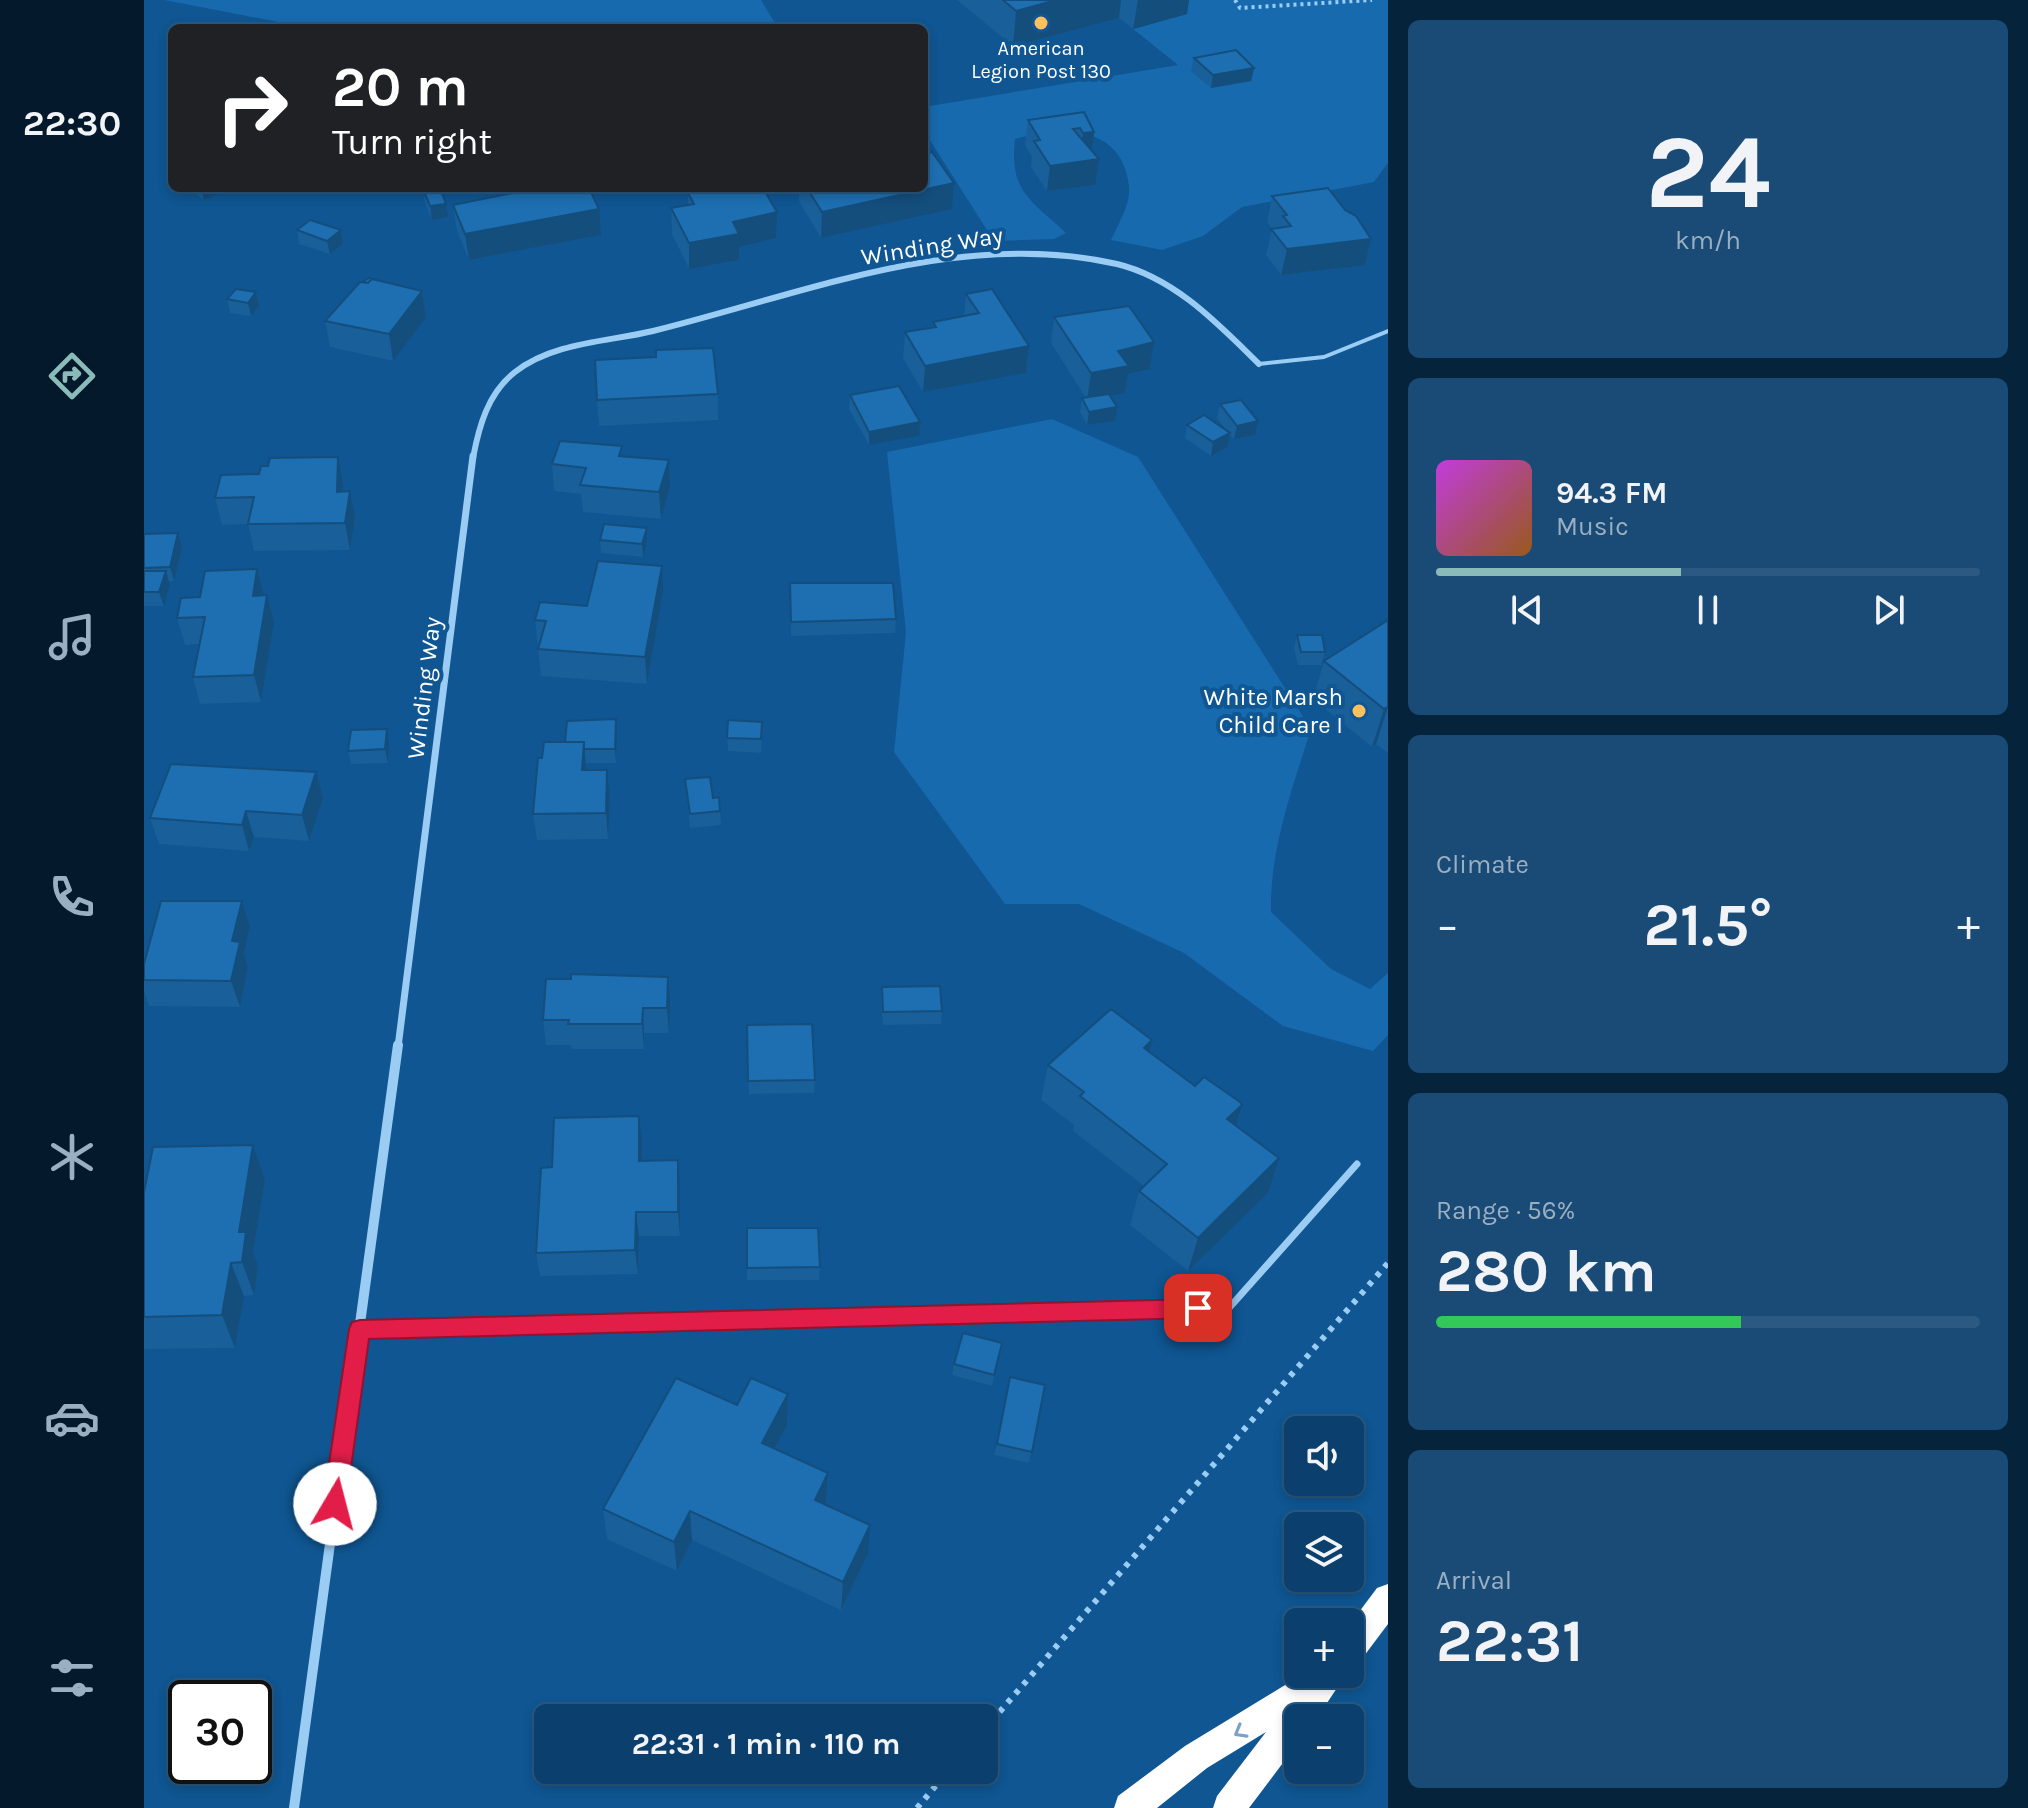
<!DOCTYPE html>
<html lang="en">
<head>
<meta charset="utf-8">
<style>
  :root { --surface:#0b406e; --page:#194b76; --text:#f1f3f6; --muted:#9aafc2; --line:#2b5981; --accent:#8bbbb9 }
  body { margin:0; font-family:Karla,sans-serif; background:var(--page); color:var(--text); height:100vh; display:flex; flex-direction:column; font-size:30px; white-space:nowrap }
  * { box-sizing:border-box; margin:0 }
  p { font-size:26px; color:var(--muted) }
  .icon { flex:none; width:44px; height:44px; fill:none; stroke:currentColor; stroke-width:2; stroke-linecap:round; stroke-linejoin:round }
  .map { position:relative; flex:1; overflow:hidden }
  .side { display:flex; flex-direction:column; gap:20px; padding:20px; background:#06233c; width:640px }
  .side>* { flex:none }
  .top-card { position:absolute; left:24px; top:24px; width:760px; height:168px; border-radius:12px; box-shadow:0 4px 12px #0003,0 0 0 2px var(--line); background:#202124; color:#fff; overflow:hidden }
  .controls { position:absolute; left:1140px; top:1416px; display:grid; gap:16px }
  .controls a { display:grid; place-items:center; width:80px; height:80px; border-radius:12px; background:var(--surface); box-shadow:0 4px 12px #0003,0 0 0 2px var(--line); font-size:40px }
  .speed { position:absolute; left:24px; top:1680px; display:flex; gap:16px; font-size:40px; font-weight:700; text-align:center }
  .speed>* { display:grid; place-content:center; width:104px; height:104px; border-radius:50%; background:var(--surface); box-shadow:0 4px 12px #0003,0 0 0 2px var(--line); line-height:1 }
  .speed .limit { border:4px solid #111; border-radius:12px; background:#fff; color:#111 }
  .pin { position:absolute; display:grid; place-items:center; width:68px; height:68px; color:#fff; margin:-34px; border-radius:16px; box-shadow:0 4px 12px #0006 }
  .me { position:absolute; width:88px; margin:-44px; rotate:8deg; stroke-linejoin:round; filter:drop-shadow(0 0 6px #0008) }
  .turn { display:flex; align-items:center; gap:28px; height:168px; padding:0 32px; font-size:36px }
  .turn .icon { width:104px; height:104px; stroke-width:2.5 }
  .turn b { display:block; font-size:56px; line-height:68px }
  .big { font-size:60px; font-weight:700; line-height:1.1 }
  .side .widget { flex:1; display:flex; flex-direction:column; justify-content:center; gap:12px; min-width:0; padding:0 28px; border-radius:12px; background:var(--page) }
  .side .dial { align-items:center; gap:0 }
  .dial b { font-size:104px; line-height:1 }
  .song { display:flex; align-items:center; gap:24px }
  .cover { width:96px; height:96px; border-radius:12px; background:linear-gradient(135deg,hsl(290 70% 55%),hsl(30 70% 35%)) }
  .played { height:8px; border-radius:4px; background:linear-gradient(90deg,var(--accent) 45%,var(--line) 45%) }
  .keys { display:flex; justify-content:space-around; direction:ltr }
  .heat { display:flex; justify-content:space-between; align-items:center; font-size:44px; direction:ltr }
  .charge { height:12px; border-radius:6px; background:linear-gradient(90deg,#34c759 56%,var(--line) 0) }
  .trip { position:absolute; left:390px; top:1704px; width:464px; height:80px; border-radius:12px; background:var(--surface); box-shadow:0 4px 12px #0003,0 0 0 2px var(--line); font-weight:700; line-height:80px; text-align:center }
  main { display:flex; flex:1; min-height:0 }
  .dock { display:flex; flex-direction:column; width:144px; justify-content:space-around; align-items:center; background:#041a2c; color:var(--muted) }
  .dock .icon { width:56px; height:56px }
  .dock .on { color:var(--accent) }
  .dock b { font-size:36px; color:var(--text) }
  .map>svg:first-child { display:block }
  .green { fill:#176aad }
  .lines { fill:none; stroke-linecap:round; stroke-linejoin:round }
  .path-far1 { stroke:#9bccf4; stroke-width:4; stroke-dasharray:3 4; stroke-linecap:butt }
  .path { stroke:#9bccf4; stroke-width:6; stroke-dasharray:5 7; stroke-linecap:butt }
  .lane-far1 { stroke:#9bccf4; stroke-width:4 }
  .lane { stroke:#9bccf4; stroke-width:7 }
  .street-far2 { stroke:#9bccf4; stroke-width:6 }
  .street-far1 { stroke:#9bccf4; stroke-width:7 }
  .street { stroke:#9bccf4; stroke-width:10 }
  .highway { fill:#fff; fill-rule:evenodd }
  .wall { fill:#195f99 }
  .shaded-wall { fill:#144e7d }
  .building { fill:#1d6fb2; stroke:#144e7d; stroke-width:2 }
  .oneway { stroke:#7ba2c3 }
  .route { fill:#e11d48; stroke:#92132f; stroke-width:2 }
  .poi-dot { fill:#ffc05d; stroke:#0f5692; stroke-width:3 }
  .labels { text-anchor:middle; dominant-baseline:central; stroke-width:8; stroke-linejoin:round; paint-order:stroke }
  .far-poi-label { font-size:20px; fill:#fff; stroke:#0f5692 }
  .street-label { font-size:24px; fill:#fff; stroke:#0f5692 }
  .poi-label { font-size:24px; fill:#fff; stroke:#0f5692; text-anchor:end }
</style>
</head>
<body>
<main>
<nav class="dock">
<b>22:30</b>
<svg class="icon on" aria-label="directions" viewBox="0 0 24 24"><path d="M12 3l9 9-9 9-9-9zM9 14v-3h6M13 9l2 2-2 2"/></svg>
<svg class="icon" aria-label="music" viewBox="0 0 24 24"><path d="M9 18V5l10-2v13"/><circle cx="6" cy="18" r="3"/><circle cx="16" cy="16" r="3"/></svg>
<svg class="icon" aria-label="phone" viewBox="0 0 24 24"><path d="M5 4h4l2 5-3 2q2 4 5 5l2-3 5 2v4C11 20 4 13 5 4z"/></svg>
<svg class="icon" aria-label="climate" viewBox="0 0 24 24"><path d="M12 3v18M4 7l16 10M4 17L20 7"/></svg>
<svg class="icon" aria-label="car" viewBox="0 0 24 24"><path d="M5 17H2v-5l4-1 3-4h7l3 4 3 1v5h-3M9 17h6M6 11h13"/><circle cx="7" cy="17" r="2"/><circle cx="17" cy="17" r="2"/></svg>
<svg class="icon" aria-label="filters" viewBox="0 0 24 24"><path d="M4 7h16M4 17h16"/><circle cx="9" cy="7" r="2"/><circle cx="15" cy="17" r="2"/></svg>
</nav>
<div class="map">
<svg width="1244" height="1808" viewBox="0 0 1244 1808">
  <rect width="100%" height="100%" fill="#0f5692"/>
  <g class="green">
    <path d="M20,0h597l17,28h-468z"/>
    <path d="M1002,0h242v163l-14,19 -132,25 -39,29 -41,14 -51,-10c7,-16 20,-36 18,-54 -7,-62 -67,-60 -114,-47 -6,53 16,61 51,94l-12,6 -60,2 -70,-110v-24l254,-42 -45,-36 53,-15z"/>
    <path d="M908,419l86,38 173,272c-19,60 -41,120 -40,183l60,57 39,20 18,-16v62l-15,16 -90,-25 -99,-73 -105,-49h-74l-111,-152 12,-120 -19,-180z"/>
  </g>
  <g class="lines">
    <path class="path-far1" d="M1091,0l5,8 132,-8"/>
    <g class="path">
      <path d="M840,1730l404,-467"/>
      <path d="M773,1808l32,-38"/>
    </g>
    <path class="lane-far1" d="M1115,364l65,-7 64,-26"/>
    <path class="lane" d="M216,1329l869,-21 128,-144"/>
    <path class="street-far2" d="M329,458c6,-32 15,-65 42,-86 39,-30 92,-30 138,-41 150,-37 307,-103 464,-67 58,14 101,60 142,100"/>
    <path class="street-far1" d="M254,1047l75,-591"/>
    <path class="street" d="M150,1808l104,-763"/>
    <g class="highway">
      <path d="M1244,1584v40l-27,36 -11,5v-41l27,-36z"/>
      <path d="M1159,1674l42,2 -28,42h-19v25l-49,65h-36l4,-12 49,-64 -59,36 -50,40h-43l4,-12 67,-50z"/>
    </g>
  </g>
  <g class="wall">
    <path d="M813,0h232l-2,14 -54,15 -14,-11 -106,28z"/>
    <path d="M1050,58l60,10 -3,13 -40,7 -20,-17z"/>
    <path d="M940,112l10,20 -2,19 3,34 -48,6 -16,-24 1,-10 -7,-12 3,-25z"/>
    <path d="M810,183l-2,26 -131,29 -22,-37v-13h125z"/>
    <path d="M45,188h44l-29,12z"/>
    <path d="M279,189l25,28 -16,3 -7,-18z"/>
    <path d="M544,193l88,45 -37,9v13l-50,9 -17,-35 -1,-26 17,-3z"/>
    <path d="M1128,196l73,14 26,29 -6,26 -84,10 -15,-20 6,-26 -5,-7z"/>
    <path d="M309,205l148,30 -132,25 -12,-29z"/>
    <path d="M153,230h44l2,14 -13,10 -31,-10z"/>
    <path d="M210,286l68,5 4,27 -33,43 -63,-14 -5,-26 30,-33z"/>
    <path d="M112,292l3,14 -8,10 -21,-3 -3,-14z"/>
    <path d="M822,294l63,52 -3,27 -103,19 -20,-34 2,-26 28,-5v-5l31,-6z"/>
    <path d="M910,317l100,25 -4,27 -22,5 -3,19 -15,2 7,12 -2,14 -28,4 -7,-13 2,-14h4l-35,-55z"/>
    <path d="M574,394v26l-119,6 -2,-26z"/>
    <path d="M706,395l69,41 -50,9 -20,-36z"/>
    <path d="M1076,404l38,17 -3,14 -21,4 -4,-4 -2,12 -17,9 -26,-18 2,-13 40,6 -10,-13z"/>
    <path d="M478,456l47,4 1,27 -9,32 -78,-7 -2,-18 -27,-3 -2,-27z"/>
    <path d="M199,484v7l12,27 -5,32 -96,1 -6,-27 -26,1 -7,-27z"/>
    <path d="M0,534l38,13 -8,34h-5l1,4 -6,21h-20z"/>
    <path d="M456,540l47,2 -4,15 -42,-4z"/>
    <path d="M646,583l106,36 -1,14 -104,3z"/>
    <path d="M519,592l-16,92 -106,-8 -6,-56 52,-14z"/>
    <path d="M120,595l10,27 -13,80 -61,2 -7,-27 6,-33 -14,1 -8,-27z"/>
    <path d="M1244,620v133l-12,-9 -4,3 -59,-48 11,-38z"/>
    <path d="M1153,635l28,17 -4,13h-23l-4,-17z"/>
    <path d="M243,729l2,14 -1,20 -37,1 -3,-13z"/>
    <path d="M473,733l-1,30h-30v7h21l3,27 -2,42 -71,1 -4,-26 9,-56 23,-16z"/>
    <path d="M618,736l-1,17 -33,-2 -1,-13z"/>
    <path d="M172,772l7,26 -14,43 -55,-4 -5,14 -90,-7 -9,-26z"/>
    <path d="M541,779l28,19 7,13 1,14 -31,3z"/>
    <path d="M106,927l-6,26 4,14 -8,40 -91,-1 -5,-15v-27z"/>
    <path d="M738,987l60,24 -1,13 -58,1 -2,-25z"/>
    <path d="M526,1003l-1,30h-25v16h-73v-4h-25l-3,-25z"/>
    <path d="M603,1025l68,55 -1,13 -65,1z"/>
    <path d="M1005,1052l86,74 44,32 -11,35 -80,78 -58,-46 9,-34 5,-5 -71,-55 1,-6 -33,-25 7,-35z"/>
    <path d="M495,1116l3,24 -1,21 39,23v52h-41l-1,38 -98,2 -4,-23 16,-86z"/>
    <path d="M109,1145l12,35 -12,73 5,13 -4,29 -10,1 -9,52 -91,1v-157z"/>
    <path d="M603,1228l73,39 -1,13h-72z"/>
    <path d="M858,1343l-10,43 -40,-11 2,-11z"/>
    <path d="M901,1385l-16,78 -35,-8 3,-11z"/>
    <path d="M644,1394l-1,31 -12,24 53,24 -2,32 42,49 -27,56 -149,-70 -15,31 -70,-32 -4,-30 134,-104z"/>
  </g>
  <g class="shaded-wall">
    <path d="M912,0h65l-2,18 -106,28 3,-35z"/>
    <path d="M994,0h51l-2,14 -54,15z"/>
    <path d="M1110,68l-3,13 -40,7 2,-13z"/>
    <path d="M950,132l-3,26 -11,1 3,-26z"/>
    <path d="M955,159l-4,26 -48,6 3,-25z"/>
    <path d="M810,183l-2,26 -131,29 1,-26z"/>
    <path d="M57,188h32l-29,12z"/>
    <path d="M302,204l2,13 -16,3 -2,-14z"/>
    <path d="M455,209l2,26 -132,25 -4,-26z"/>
    <path d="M633,212l-1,26 -37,9v13l-50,9v-26l44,-21z"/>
    <path d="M197,230l2,14 -13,10 -3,-13z"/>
    <path d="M1227,239l-6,26 -84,10 6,-26z"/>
    <path d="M278,291l4,27 -33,43 -4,-27z"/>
    <path d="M112,292l3,14 -8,10 -3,-13z"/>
    <path d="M1010,342l-4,27 -22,5 -3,19 -38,7 4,-27 27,-22z"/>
    <path d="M885,346l-3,27 -103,19 2,-26z"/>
    <path d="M973,407l-2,14 -28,4 2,-13z"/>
    <path d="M1114,421l-3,14 -21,4 3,-13z"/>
    <path d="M776,422l-1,14 -50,9v-13z"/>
    <path d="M1086,433l-2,14 -17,9 2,-14z"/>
    <path d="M194,457l5,27 -1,34 -5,-26z"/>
    <path d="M525,460l1,27 -9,32 -2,-27z"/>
    <path d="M206,491l5,27 -5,32 -5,-27z"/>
    <path d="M503,528v14l-4,15 -1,-13z"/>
    <path d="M34,533l4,14 -8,34 -4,-14z"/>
    <path d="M518,566l1,26 -16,92 -2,-27z"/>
    <path d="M113,569l7,27h-11z"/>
    <path d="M22,571l4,14 -6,21 -5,-14z"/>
    <path d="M123,595l7,27 -13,80 -7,-27z"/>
    <path d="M1244,707l-12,37 -4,3 12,-38z"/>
    <path d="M472,719l1,14 -1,30 -1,-14z"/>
    <path d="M243,729l2,14 -1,20 -3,-14z"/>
    <path d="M440,742l2,26 -1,29 -3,-27z"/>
    <path d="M463,770l3,27 -2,42 -2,-26z"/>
    <path d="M172,772l7,26 -14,43 -7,-26z"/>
    <path d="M102,811l8,26 -5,14 -7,-26z"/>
    <path d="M98,901l8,26 -6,26 4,14 -8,40 -9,-26 1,-40z"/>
    <path d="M524,977l2,26 -1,30 -2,-25z"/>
    <path d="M499,1008l1,25v16l-2,-25z"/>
    <path d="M1008,1040l-8,36v-28z"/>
    <path d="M1098,1105l-11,35 -4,-21z"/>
    <path d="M495,1116l3,24 -1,45 -2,-24z"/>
    <path d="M109,1145l12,35 -12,72 5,14 -4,29 -12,-33 -3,-30z"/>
    <path d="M1135,1158l-11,35 -80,78 10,-33z"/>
    <path d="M534,1160l2,24v52l-2,-24z"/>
    <path d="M492,1212l3,24 -1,38 -3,-24z"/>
    <path d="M87,1263l13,33 -9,52 -13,-33z"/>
    <path d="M644,1394l-1,31 -25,49v-31z"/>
    <path d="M684,1473l-2,30 -12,27 1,-30z"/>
    <path d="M546,1511l2,29 -15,31 -3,-29z"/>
    <path d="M726,1525l-2,29 -27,56 2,-28z"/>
  </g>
  <g class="building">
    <path d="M859,0h53l-40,11z"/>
    <path d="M1092,50l18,18 -41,7 -19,-17z"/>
    <path d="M940,112l10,20 -11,1 -3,-5 -7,1 26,30 -49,7 -16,-25 6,-1 -12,-20z"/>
    <path d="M788,152l22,31 -132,29 -15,-24h117v-35z"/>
    <path d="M284,188h12l6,16 -16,2 -7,-17z"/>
    <path d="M393,188h52l10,21 -134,25 -12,-29z"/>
    <path d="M571,188h48l14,24 -44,10 6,12 -50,9 -18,-35 23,-4 -6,-11z"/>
    <path d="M1184,188l17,22 11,6 15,23 -84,10 -16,-20 20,-3 -8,-10 4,-1 -15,-19z"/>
    <path d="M166,220l31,10 -14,11 -30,-11z"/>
    <path d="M225,278l9,3 -6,-2 -4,4 -6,-1z"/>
    <path d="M228,279l50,12 -33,43 -64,-13 35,-39 8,1z"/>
    <path d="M92,289l20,3 -8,11 -21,-4z"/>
    <path d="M848,289l37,57 -104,20 -20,-34 31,-5 -3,-5 46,-9 -13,-19z"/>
    <path d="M985,306l25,36 -36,9 11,15 -38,7 -37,-56z"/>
    <path d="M569,348l5,46 -121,6 -2,-40 61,-3v-7z"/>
    <path d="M755,386l21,36 -51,10 -19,-37z"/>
    <path d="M965,394l8,13 -28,5 -7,-14z"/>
    <path d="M1097,400l17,21 -21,5 -17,-22z"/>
    <path d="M1060,415l26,18 -17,9 -26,-17z"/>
    <path d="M416,441l62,5 -3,10 50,4 -10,32 -79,-7 6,-17 -34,-4z"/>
    <path d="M194,457l-1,35 13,-1 -5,32 -97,1 6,-27 -39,1 6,-23 38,-1 2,-8h7l2,-8z"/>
    <path d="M460,524l43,4 -5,16 -42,-4z"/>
    <path d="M34,533l-8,34 -26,1v-34z"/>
    <path d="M454,561l64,5 -17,91 -107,-8 8,-28 -11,-1 5,-18 47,4z"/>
    <path d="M113,569l-4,27 14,-1 -13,80 -61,2 12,-60 -28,1 4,-20 19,-1 5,-26z"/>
    <path d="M0,571h22l-7,21h-15z"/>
    <path d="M646,583h103l3,36 -105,3z"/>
    <path d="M1244,620v87l-4,2 -60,-48z"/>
    <path d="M1153,635h25l3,17h-24z"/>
    <path d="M472,719l-1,30h-31v-7h-19l2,-21z"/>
    <path d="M584,720l34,2 -1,17 -34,-1z"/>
    <path d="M243,729l-2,20 -37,2 3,-21z"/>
    <path d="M400,742h40l-2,28h25l-1,43 -73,1 5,-56h4z"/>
    <path d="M27,764l145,8 -14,43 -56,-4 -4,14 -92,-7z"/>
    <path d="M566,777l3,21 6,-1 1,14 -30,3 -5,-35z"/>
    <path d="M17,901h81l-10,40 8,1 -9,39 -87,-1v-16z"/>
    <path d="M427,974l97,3 -1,31h-24l-1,16h-74l1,-4h-26l3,-41h25z"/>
    <path d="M796,986l2,25 -59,1 -1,-25z"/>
    <path d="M967,1009l41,31 -8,8 51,38 9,-9 36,25 2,3 -15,14 52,39 -81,80 -59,-47 28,-27 -87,-68 4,-4 -36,-27z"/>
    <path d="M668,1024l3,56 -67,1 -1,-56z"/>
    <path d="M495,1116v45l39,-1v52h-42l-1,38 -99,3 5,-85 11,-1 2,-49z"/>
    <path d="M109,1145l-14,87h7l-4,30 -11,1 -9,52 -78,2v-125l9,-45z"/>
    <path d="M603,1228h71l2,39 -73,1z"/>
    <path d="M819,1333l39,10 -8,32 -40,-11z"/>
    <path d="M866,1377l35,8 -13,67 -35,-8z"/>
    <path d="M532,1378l61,27 14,-27 37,16 -26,49 66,30 -13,27 55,25 -27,57 -153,-71 -16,31 -71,-33z"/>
  </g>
  <defs><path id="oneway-chevron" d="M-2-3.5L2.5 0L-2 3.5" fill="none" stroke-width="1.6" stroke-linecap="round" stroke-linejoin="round" transform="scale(2)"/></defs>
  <use class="oneway" href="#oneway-chevron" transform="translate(1096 1732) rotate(150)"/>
  <path class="route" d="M1054,1299l7,3 3,6 -3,7 -7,3 -829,21 -23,165 -3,8 -8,3 -8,-3 -4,-8 26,-175 3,-7 8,-2z"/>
  <g class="poi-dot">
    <circle cx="897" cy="23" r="8"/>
    <circle cx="1215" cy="711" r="8"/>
  </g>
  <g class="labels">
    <g class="far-poi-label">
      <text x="897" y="48">American<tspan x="897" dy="23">Legion Post 130</tspan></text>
    </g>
    <g class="street-label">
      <text transform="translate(788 246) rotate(-9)">Winding Way</text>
      <text transform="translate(280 688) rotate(-83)">Winding Way</text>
    </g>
    <g class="poi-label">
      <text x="1199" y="697">White Marsh<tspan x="1199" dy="28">Child Care I</tspan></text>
    </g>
  </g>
</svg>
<div class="controls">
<a><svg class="icon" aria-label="sound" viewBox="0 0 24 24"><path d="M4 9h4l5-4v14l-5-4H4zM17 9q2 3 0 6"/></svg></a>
<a><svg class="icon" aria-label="layers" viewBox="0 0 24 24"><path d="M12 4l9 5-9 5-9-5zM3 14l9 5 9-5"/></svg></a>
<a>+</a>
<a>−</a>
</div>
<div class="speed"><div class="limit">30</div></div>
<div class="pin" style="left:1054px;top:1308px;background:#d93025"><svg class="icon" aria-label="arrive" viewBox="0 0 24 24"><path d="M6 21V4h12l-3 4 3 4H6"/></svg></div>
<svg class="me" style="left:191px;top:1504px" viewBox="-20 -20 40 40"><circle r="19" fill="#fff"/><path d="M0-13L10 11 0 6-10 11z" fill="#e11d48"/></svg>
<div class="trip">22:31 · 1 min · 110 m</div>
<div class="top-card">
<div class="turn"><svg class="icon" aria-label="right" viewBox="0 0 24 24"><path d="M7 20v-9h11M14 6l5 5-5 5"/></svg><div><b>20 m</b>Turn right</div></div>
</div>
</div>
<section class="side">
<div class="widget dial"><b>24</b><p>km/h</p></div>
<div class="widget">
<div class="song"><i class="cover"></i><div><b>94.3 FM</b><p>Music</p></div></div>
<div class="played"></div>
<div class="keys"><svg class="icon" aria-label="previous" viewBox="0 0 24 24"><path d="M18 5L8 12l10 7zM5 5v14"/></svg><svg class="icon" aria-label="pause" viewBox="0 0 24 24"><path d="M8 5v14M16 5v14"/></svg><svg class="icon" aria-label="next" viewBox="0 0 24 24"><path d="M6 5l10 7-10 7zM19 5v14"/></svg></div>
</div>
<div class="widget"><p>Climate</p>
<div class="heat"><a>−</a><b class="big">21.5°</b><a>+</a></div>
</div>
<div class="widget"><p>Range · 56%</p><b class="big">280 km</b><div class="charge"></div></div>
<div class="widget"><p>Arrival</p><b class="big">22:31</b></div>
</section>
</main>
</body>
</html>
